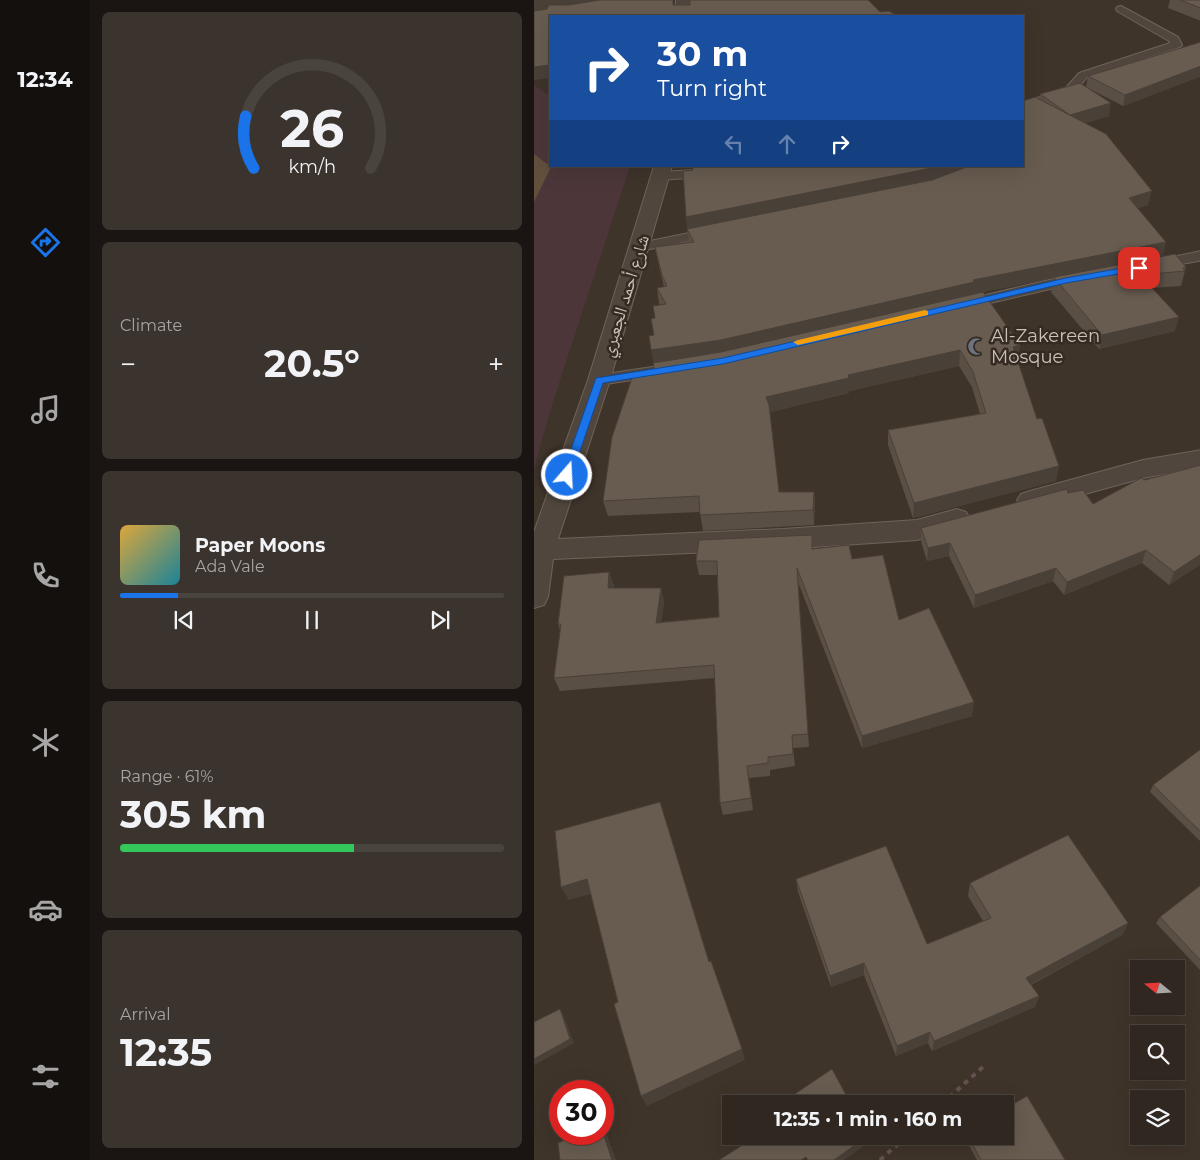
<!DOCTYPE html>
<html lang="en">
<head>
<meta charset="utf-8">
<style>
  :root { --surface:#2f2720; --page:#3b332d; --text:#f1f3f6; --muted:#a7a5a5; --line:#4a443e; --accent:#1a73e8 }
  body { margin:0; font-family:Montserrat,"Noto Naskh Arabic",sans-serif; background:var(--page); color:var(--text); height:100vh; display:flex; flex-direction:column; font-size:19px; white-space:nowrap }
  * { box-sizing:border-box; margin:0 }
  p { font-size:16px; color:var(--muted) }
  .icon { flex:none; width:28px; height:28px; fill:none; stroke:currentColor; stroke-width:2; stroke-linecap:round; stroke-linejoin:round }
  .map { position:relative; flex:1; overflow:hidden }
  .drawer { display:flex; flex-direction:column; gap:12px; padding:12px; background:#1a1512; width:444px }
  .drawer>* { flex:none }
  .hud { position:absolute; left:15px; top:15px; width:475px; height:152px; border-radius:0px; box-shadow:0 5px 20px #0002,0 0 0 1px var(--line); background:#1a4fa0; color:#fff; overflow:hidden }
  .needle { width:32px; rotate:288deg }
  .controls { position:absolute; left:596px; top:960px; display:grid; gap:10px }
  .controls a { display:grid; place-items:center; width:55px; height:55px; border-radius:0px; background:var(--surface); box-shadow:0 5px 20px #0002,0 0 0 1px var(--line); font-size:25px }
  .speed { position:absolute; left:15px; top:1080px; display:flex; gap:10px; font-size:25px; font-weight:700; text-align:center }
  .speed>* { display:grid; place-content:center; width:65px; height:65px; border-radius:50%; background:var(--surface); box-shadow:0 5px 20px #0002,0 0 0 1px var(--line); line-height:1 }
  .speed .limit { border:8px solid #d22; background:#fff; color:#111 }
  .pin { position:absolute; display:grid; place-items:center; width:42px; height:42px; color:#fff; margin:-21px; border-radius:10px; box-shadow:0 2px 8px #0006 }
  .me { position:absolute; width:55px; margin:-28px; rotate:19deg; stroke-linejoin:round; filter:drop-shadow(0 0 4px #0008) }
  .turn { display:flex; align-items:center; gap:18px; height:105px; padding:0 25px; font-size:22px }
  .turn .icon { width:65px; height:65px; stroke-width:2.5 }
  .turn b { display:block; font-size:35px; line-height:42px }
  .lanes { display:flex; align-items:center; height:48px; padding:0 25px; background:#0003; justify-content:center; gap:25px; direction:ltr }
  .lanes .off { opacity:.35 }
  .big { font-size:38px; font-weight:700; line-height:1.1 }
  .drawer .tile { flex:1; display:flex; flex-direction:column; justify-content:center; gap:8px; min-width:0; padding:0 18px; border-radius:8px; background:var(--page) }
  .drawer .dial { align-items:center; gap:0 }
  .dial svg { height:130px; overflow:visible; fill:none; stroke:var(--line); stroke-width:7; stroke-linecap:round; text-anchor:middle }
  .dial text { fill:var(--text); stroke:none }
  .song { display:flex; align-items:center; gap:15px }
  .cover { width:60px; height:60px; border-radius:8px; background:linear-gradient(135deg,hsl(40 70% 55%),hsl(190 70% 35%)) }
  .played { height:5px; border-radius:2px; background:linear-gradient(90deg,var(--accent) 15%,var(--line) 15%) }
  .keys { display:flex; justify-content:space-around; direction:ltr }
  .heat { display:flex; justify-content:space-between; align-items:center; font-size:28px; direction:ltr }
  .charge { height:8px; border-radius:4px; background:linear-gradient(90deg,#34c759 61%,var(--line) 0) }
  .trip { position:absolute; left:188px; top:1095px; width:292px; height:50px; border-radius:0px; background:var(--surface); box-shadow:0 5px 20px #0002,0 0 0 1px var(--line); font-weight:700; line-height:50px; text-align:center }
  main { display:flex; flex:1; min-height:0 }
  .tab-bar { display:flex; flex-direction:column; width:90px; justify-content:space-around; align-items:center; background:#13100d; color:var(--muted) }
  .tab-bar .icon { width:35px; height:35px }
  .tab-bar .active { color:var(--accent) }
  .tab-bar b { font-size:22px; color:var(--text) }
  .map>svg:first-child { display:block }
  .green { fill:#4c363a }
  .water { fill:#62503d }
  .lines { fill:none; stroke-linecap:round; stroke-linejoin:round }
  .service-casing { stroke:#6d645b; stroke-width:2 }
  .minor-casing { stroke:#6d645b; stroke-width:2 }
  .path { stroke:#635251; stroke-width:4; stroke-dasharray:5 5; stroke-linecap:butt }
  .service { fill:#50463d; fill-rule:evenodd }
  .minor { fill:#50463d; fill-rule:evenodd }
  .wall { fill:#594f45 }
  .shaded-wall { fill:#494038 }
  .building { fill:#685c50; stroke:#494038 }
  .route { fill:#1a73e8; stroke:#114b97 }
  .slow { fill:#f59e0b }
  .labels { text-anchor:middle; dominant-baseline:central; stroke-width:5; stroke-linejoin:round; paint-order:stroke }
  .street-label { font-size:18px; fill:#cac2ba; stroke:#352b22 }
  .poi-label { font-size:18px; fill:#cac2ba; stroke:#352b22; text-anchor:start }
</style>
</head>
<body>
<main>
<nav class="tab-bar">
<b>12:34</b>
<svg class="icon active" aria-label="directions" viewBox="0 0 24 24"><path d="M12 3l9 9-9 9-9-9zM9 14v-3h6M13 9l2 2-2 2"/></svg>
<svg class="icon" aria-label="music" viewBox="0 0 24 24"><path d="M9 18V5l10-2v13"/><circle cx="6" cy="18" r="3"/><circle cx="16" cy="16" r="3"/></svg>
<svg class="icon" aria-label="phone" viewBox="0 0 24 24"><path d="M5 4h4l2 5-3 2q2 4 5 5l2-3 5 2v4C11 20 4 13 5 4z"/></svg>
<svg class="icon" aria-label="climate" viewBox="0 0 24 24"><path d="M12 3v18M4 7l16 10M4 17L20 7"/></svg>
<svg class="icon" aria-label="car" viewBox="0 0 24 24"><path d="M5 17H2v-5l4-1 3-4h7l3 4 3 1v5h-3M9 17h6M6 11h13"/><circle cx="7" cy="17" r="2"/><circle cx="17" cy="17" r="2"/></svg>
<svg class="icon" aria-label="filters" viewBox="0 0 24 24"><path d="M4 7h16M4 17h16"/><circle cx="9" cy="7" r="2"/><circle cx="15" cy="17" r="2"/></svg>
</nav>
<section class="drawer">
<div class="tile dial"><svg viewBox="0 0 100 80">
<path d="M14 69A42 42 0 1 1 86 69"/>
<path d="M14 69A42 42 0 0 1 9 37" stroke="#1a73e8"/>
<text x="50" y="56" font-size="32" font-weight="700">26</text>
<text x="50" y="72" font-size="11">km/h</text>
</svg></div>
<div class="tile"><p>Climate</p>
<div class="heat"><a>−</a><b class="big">20.5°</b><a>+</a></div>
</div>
<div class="tile">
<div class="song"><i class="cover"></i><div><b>Paper Moons</b><p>Ada Vale</p></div></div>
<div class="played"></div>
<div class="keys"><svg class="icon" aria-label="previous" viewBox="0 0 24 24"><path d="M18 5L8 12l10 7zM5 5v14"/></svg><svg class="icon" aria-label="pause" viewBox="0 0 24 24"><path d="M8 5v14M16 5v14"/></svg><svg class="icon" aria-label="next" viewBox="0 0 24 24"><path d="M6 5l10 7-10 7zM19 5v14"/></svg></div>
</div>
<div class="tile"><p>Range · 61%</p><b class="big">305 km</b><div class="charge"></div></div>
<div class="tile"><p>Arrival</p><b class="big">12:35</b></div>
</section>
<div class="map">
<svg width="667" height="1160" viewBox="0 0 667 1160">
  <rect width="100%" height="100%" fill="#3f342a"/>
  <path class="green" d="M0,85l16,11v70h80l-80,245 -16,58z"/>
  <path class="water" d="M0,154l17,13 -17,35z"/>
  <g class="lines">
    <defs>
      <g id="service">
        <path d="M587,6l57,31 4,8 -2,2 -93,30 -15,19 -49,14v-8l41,-12 15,-17 91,-30 -1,-2 -52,-30 -1,-2 1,-2z"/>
        <path d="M176,169l7,4 -2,3 -55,4 -7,-4 7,-4z"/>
        <path d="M180,228l5,1 2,3 -2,3 -79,16 -5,-1 -2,-3 2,-3 5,-1z"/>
        <path d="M667,251v9l-3,1 -44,8 -5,-1 -2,-3 2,-3z"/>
        <path d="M545,273l5,2 3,3 -3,3 -123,29 -5,-2 -3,-3 3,-3z"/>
        <path d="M125,366l6,1 2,4 -2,4 -66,10 -6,-1 -2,-4 2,-4 6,-1z"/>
      </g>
      <g id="minor">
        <rect x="142" y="0" width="14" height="16"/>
        <path d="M120,166h18l-62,214 -52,159 225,-10 134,-9 40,-11 9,3 4,7 -4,7 -49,14 -134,9 -230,10 -5,38 -4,8 -10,3v-76l54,-152z"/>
        <path d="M667,450v17l-58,11 -113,31 -9,-3 -4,-6 4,-6 9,-3 113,-31z"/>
      </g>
    </defs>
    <use href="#service" class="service-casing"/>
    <use href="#minor" class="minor-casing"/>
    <g class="path">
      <path d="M408,1104l43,-39"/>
      <path d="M346,1160l27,-24"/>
    </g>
    <use href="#service" class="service"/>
    <use href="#minor" class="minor"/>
  </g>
  <g class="wall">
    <path d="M636,0h31v21l-33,-13z"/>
    <path d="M667,42v34l-78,30 -37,-19 2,-11z"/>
    <path d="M506,94l69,22 -24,7 63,82 -10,3 25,48 23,11 -5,19 -29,2 23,43 -76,18 -48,-57 3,-14 -81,16 47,51 -3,15 39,121 -143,37 -25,-73v-15l92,-16 -8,-27 -13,-21 -110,25v2l-79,19 9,80h35l1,16 -1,17 -111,6 -3,-19 -92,4 -5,-15 51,-133v-33l1,-17 5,-13 -1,-2 -2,-15 7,-1 -6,-25 -3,-15 34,-5 -3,-25 6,-47v-3l-1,-1h332z"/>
    <path d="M667,465v99l-32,21 -27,-22 -78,32 -11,-14 -79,27 -25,-52 -22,5 -6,-20v-13l147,-35 25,11 52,-24z"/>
    <path d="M279,549l39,10 120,157 -110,32 -64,-166 11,165 -16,1 2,18 -25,4v6l-21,2 4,32 -30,5 -3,-12 -5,-125 -155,13 -6,-13 6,-48 -2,-6 51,-52 5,14 -1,2h48l3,14 -3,20 58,-5 -2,-42h-18l-3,-14z"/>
    <path d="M667,749v93l-51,-50 3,-7z"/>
    <path d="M262,879l131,65 56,-23 -15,-25 2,-13 158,40 -6,12 -91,50 8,11 -4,11 -103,44 -4,-8 -32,13 -32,-81 -33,12 -33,-95z"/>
    <path d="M667,885v86l-45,-48 4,-6z"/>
    <path d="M432,1136h39l60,24h-88l-12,-22z"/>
  </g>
  <g class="shaded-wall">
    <path d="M0,0h72l-72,12z"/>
    <path d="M16,65v13l-16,2v-13z"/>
    <path d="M667,66v10l-78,30 2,-11z"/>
    <path d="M577,103l-2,13 -42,13 3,-14z"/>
    <path d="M401,166h34l-43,17 -238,48 -2,-14z"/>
    <path d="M618,191l-4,14 -22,7 3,-14z"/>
    <path d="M632,242l-3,14 -190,38v2l-250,58 -69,11 -3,-15 322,-70z"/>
    <path d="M645,317l-4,14 -76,18 3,-14z"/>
    <path d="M486,345l-3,16 -4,-14z"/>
    <path d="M426,350l-1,16 -110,25v2l-81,20 -2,-16 82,-22z"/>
    <path d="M525,466l-3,15 -143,37 1,-15z"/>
    <path d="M280,492l1,16 -1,17 -1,-15z"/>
    <path d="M416,543l-1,13 -22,5 1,-13z"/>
    <path d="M612,550l-4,13 -78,32 3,-13z"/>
    <path d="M667,554v10l-32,21 5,-13z"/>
    <path d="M522,568l-3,13 -79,27 1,-13z"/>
    <path d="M75,572l5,14 -2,16 -4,-14z"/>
    <path d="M127,588l3,14 -5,34 -3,-13z"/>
    <path d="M440,702l-2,14 -110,32v-12z"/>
    <path d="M213,766l2,12 4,32 -2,-12z"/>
    <path d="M53,879l7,14 -25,7 -8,-13z"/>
    <path d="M594,923l-6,12 -100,54 4,-11z"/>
    <path d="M330,963v12l-33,12 -1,-11z"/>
    <path d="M505,996l-4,11 -103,44 2,-10z"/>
    <path d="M26,1009l3,5 11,29 -39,22 -1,-1v-5z"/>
    <path d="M396,1032l-2,11 -32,13 1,-10z"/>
    <path d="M208,1049l3,11 -98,46 -6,-10z"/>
    <path d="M69,1127l2,3 11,30h-4l-9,-27z"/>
    <path d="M334,1136v7l-24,17h-10z"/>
  </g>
  <g class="building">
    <path d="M66,0h73v5h17v-5h178l12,12 9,-1 8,5h-347v49l-16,2v-56l13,-2 2,-4h20z"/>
    <path d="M646,0h21v8z"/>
    <path d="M667,42v24l-76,29 -37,-19z"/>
    <path d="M546,83l31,20 -41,12 -30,-21z"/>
    <path d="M501,97l71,37 46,57 -23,7 37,44 -193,38 1,2 -253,58 -70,10 -2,-14 5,-1 -3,-16 4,-1 -2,-12 13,-2 -9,-16 10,-2 -5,-11 -7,-28 39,-5 -7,-13 245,-49 37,-14h54v-65z"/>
    <path d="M158,166h243l-8,3 -241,48 -3,-46 10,-1z"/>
    <path d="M641,254l11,13 -3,1 2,3 -45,4 39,42 -77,18 -48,-58z"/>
    <path d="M449,292l37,53 -7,2 24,72 5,-1 17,48 -145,37 -26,-73 98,-17 -13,-41 -13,-22 -112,25 1,3 -83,19 3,8 10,87h35l-1,18 -113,5 -1,-19 -96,5 9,-64 22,-65 20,-4 -1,-5 68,-11z"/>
    <path d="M667,465v89l-27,18 -28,-22 -79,32 -11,-14 -81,27 -25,-52 -22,5 -7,-20 146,-39 1,4 15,-3 10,14 48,-26 4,2z"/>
    <path d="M278,535v14l37,-4 3,14 31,-4 16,65 30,-12 45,94 -112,34 -65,-168 11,166 -16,1 1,19 -25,3v6l-21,3 4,32 -31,5 -6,-138 -160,13 7,-54h-3l6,-48 45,-4 -1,16h53l-5,35 63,-6 -2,-56h-21l3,-21z"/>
    <path d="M667,749v83l-48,-47z"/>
    <path d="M126,802l49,160 2,-1 31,88 -101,47 -27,-92 4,-2 -31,-123 -26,8 -6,-56z"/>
    <path d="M534,835l60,88 -102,55 13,18 -105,45 -4,-9 -33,14 -33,-83 -34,13 -34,-97 90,-33 41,98 64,-26 -21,-35z"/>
    <path d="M667,885v76l-41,-44z"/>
    <path d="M26,1009l10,30 -36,20v-37z"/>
    <path d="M298,1069l19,35h-71z"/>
    <path d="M493,1096l38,64h-84l-13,-24h37v-27z"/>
    <path d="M69,1133l9,27h-52l-2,-17 20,-9z"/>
    <path d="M223,1136h111l-34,24h-26l-2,-3 -5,3h-82z"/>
  </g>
  <path class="route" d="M605,265l4,3 -1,2 -76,13 -343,81 -120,19 -31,92 -5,3 -5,-3 34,-97 127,-20 343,-80z"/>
  <path class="slow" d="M391,310l3,1v4l-130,30 -5,-3 5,-2z"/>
  <defs>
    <symbol id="mosque-bare" viewBox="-9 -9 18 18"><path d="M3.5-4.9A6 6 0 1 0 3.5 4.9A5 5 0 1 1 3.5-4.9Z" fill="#6b7280" stroke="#352b22" stroke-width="2.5" paint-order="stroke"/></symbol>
  </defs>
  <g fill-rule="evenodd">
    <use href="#mosque-bare" x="430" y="334" width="25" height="25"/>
  </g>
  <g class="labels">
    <g class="street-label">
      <text transform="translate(91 296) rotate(-73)">شارع أحمد الجعبري</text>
    </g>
    <g class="poi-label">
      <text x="457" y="336">Al-Zakereen<tspan x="457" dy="21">Mosque</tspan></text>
    </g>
  </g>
</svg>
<div class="controls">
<a><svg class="needle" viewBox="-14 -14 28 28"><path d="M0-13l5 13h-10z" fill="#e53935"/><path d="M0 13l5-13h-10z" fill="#a7a5a5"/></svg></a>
<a><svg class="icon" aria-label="search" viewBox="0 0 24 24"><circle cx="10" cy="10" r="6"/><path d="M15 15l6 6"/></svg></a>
<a><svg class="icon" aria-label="layers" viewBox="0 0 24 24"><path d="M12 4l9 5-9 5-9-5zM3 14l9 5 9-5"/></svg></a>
</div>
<div class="speed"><div class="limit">30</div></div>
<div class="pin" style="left:605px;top:268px;background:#d93025"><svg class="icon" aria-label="arrive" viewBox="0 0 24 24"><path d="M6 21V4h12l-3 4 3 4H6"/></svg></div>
<svg class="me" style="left:33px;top:475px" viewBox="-20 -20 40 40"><circle r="17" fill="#1a73e8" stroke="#fff" stroke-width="3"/><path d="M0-11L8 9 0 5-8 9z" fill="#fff"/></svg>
<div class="trip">12:35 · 1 min · 160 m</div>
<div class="hud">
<div class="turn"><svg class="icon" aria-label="right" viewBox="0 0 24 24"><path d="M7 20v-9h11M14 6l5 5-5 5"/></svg><div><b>30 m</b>Turn right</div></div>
<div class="lanes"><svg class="icon off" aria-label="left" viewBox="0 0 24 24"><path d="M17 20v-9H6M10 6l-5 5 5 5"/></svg><svg class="icon off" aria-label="ahead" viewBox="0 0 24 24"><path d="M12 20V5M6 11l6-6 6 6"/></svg><svg class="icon" aria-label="right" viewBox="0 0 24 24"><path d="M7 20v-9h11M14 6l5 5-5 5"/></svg></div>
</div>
</div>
</main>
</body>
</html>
